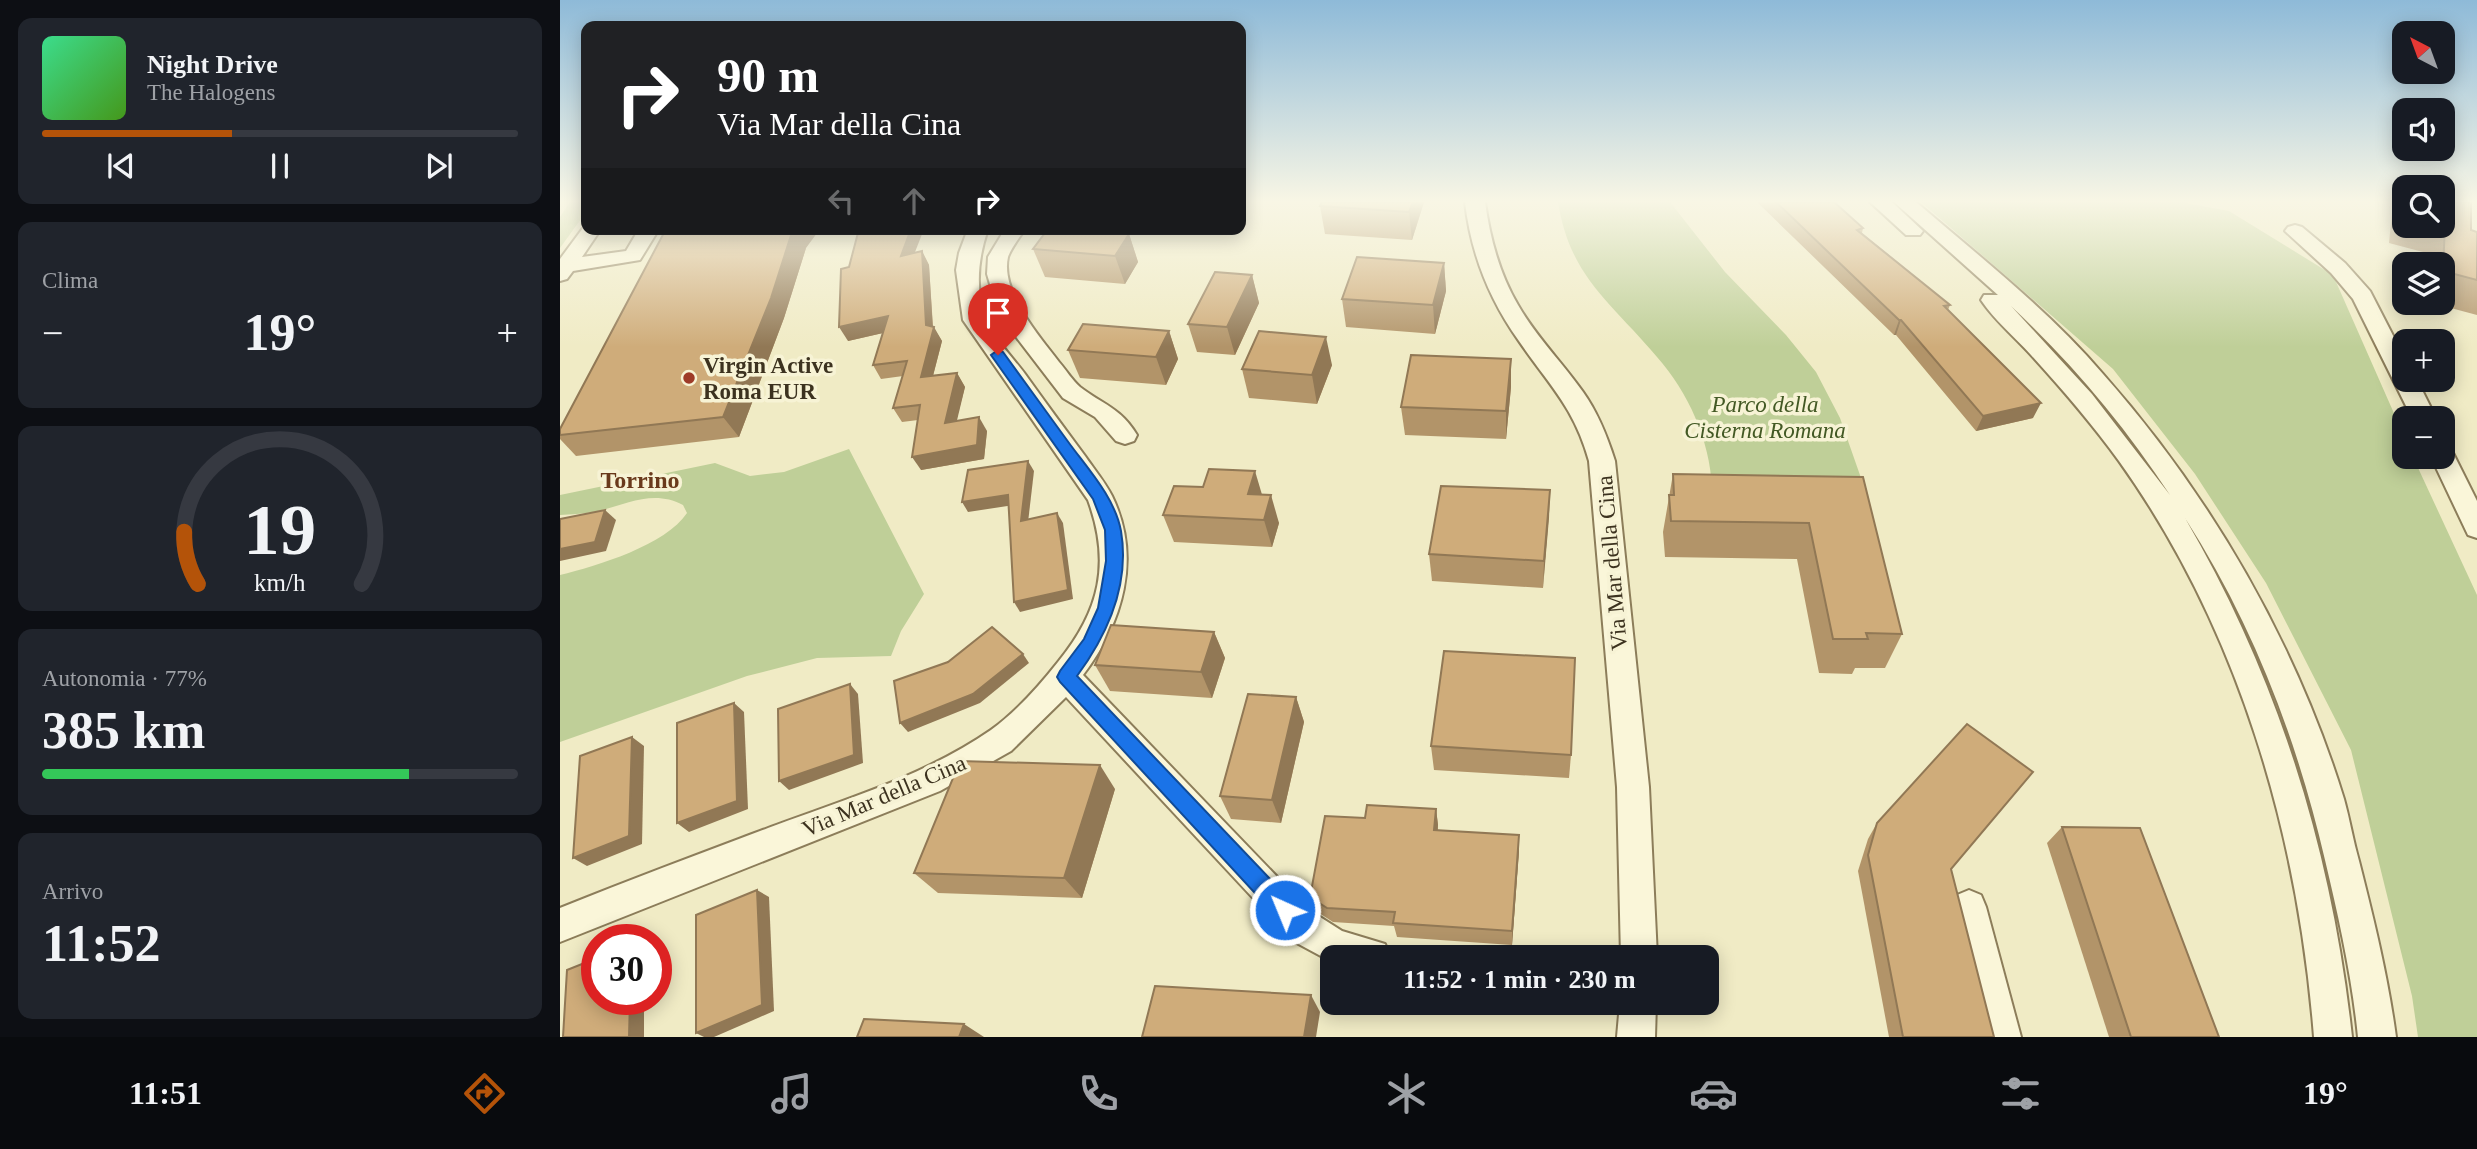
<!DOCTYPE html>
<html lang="it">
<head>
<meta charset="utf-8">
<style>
  :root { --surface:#171b24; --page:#20242c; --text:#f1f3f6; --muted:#9ea1a6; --line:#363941; --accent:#b45309 }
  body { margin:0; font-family:"Times New Roman",serif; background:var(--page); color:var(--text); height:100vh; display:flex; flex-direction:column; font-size:26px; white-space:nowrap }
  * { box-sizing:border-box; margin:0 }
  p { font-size:23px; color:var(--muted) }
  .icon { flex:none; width:38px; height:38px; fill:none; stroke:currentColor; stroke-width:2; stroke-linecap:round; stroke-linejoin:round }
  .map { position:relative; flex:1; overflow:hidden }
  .drawer { display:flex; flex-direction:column; gap:18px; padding:18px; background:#0d0f14; width:560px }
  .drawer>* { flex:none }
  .banner { position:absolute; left:21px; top:21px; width:665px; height:214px; border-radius:14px; box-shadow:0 4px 18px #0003; background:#202124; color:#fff; overflow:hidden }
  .needle { width:46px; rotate:319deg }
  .buttons { position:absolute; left:1832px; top:21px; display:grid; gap:14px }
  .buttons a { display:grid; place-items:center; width:63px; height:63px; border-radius:14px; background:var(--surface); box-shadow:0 4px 18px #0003; font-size:35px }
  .speed { position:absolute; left:21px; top:924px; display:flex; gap:14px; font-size:35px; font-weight:700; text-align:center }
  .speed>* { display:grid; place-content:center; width:91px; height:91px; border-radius:50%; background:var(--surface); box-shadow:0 4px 18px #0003; line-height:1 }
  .speed .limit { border:10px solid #d22; background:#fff; color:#111 }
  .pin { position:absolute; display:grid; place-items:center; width:60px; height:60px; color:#fff; margin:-72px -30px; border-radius:50% 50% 50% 0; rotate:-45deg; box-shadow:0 0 7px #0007 }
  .pin .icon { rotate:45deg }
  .me { position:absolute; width:77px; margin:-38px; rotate:316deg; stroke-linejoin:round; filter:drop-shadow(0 0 5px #0008) }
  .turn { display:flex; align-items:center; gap:24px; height:147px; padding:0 21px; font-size:32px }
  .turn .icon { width:91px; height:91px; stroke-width:2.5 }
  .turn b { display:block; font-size:49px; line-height:60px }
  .lanes { display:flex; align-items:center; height:66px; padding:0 21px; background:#0003; justify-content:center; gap:35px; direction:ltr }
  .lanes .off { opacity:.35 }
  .big { font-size:52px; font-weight:700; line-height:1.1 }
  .drawer .widget { flex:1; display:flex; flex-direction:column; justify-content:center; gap:10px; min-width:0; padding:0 24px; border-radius:14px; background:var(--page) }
  .drawer .dial { align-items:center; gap:0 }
  .dial svg { height:182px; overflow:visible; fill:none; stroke:var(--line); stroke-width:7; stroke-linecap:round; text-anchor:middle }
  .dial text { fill:var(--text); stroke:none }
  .song { display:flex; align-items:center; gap:21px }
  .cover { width:84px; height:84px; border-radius:10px; background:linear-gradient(135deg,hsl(150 70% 55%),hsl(100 70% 35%)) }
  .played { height:7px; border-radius:4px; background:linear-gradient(90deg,var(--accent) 40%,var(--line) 40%) }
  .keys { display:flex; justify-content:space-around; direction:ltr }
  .heat { display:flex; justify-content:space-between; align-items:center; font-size:38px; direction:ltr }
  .charge { height:10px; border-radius:5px; background:linear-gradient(90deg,#34c759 77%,var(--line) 0) }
  .trip { position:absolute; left:760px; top:945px; width:399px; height:70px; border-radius:14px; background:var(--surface); box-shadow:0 4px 18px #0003; font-weight:700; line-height:70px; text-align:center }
  .dock { display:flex; height:112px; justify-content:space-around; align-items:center; background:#090b0e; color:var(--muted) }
  .dock .icon { width:49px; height:49px }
  .dock .selected { color:var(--accent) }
  .dock b { font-size:32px; color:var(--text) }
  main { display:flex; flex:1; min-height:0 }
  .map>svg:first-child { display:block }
  .green { fill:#bfcf98 }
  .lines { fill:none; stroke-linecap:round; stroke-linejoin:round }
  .minor-casing { stroke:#8c7d5a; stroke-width:4 }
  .minor { fill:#faf6d9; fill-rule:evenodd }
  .wall { fill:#b29469 }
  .shaded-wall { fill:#917855 }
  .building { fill:#cfac7a; stroke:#917855; stroke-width:2 }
  .route { fill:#1a73e8; stroke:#114b97; stroke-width:2 }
  .poi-dot { fill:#9e3b28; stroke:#f7f3d5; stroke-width:2.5 }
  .labels { text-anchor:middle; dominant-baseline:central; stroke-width:7; stroke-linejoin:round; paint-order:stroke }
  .poi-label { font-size:23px; font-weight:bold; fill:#3c321f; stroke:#f7f3d5; text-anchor:start }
  .park-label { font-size:23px; font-style:italic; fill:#435924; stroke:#f7f3d5 }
  .street-label { font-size:23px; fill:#3c321f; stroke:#f7f3d5 }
  .neighbourhood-label { font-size:24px; font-weight:bold; fill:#6a3a1c; stroke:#f7f3d5 }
</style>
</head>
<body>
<main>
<section class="drawer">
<div class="widget">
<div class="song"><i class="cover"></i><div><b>Night Drive</b><p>The Halogens</p></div></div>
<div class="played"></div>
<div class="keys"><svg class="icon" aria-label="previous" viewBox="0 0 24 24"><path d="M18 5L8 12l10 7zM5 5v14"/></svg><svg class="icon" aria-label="pause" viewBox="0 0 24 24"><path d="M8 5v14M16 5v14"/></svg><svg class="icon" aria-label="next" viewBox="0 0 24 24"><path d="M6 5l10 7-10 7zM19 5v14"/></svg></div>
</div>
<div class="widget"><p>Clima</p>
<div class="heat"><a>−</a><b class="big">19°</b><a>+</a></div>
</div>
<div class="widget dial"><svg viewBox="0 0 100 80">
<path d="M14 69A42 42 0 1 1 86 69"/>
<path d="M14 69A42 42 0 0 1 8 46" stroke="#b45309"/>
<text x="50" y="56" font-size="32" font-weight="700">19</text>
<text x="50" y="72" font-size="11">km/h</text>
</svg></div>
<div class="widget"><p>Autonomia · 77%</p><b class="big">385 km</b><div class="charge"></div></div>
<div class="widget"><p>Arrivo</p><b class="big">11:52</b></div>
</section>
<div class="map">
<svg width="1917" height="1037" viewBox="0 0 1917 1037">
  <rect width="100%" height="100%" fill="#f0ebc5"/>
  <g class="green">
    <path d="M10,202h16v10l-26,36v-31z"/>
    <path d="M998,202h112l55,70 61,63 30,37 24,46 21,60 -149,10c-2,-48 -24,-96 -55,-131 -45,-54 -87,-79 -99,-155z"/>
    <path d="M1361,202h259l49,9 104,64 71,161v21h9l64,138v442h-59l-6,-41 -61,-246 -85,-167 -71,-109 -82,-105z"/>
    <path d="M289,449l75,145 -23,37 -10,25 -74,2 -70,18 -187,66v-167c37,-9 106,-30 127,-62l-4,-8c-31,-17 -59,1 -90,7 -11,2 -22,2 -33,3v-20l155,-32 35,13 34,-4z"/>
  </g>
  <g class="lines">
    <defs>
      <g id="minor">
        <path d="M905,202h20c5,36 14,71 33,103 18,32 44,57 65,87 15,21 24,44 32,69l34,326 8,170h-36l-4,-170 -28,-326c-15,-54 -40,-76 -70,-120 -30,-42 -48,-87 -54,-139z"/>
        <path d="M1310,202h22l31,29 -3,4h-14z"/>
        <path d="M1334,202h22c64,55 132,108 187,172 108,122 193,269 241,425 6,21 9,42 15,62 15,59 29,116 37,176h-38c-6,-60 -19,-118 -33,-177 -28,-121 -73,-238 -140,-342 94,161 147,334 167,519h-38c-16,-203 -75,-408 -195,-576 -27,-37 -57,-72 -88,-106 -16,-18 -37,-35 -50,-55l3,-5h14zM1451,306c60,56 114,120 159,189l-78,-101z"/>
        <path d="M26,224v5h15l-19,28 44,-6 13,-22h20l-19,31 -67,11 -6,8 -7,2v-22z"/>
        <path d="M1735,225l7,2 43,36 25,28 34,66v23h13l19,38h-24l-59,-119 -22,-26 -46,-42 3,-4z"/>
        <path d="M408,229h20c-10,29 -13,59 -3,89 5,16 29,41 40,56 20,28 40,55 60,82 9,13 20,26 27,40 30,61 11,127 -29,179l226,235 33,21 43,13 5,13h-58v5l-39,-21 -227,-244 -55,54 -71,40 -380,151v-34c69,-28 139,-54 208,-80 75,-28 157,-52 223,-98 25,-18 48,-44 67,-68 42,-51 53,-99 30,-162l-125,-180 -7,-50 3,-17z"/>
        <path d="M445,229h20c-5,8 -14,19 -17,28 -8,35 32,80 51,105 7,8 13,18 21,25 22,17 41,21 57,48l-3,6 -9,3 -9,-3 -21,-24 -32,-19 -56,-73 -10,-17 -10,-34 1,-17z"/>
        <path d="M1883,448l9,3 25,50v37l-9,-3 -37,-78h12z"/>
        <path d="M1409,890l12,5 5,12 35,130h-38l-31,-130 5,-12z"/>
        <path d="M1060,1003h36l-1,34h-38z"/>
      </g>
    </defs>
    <use href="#minor" class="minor-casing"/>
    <use href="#minor" class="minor"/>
  </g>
  <g class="wall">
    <path d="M864,202l-12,38 -87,-6 -5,-28z"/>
    <path d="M1197,202h77l29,26 -1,5 88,72 -2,5 85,108 -57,13 -80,-96h-2z"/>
    <path d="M1833,202h11v24h39v-24l28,28 6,2v83l-45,-12h11v-39h-21l1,-12 -34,-9z"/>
    <path d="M362,232l-8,21 8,-2 7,14 4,62 9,14 -9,35 24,-3 8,14 -9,34 31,10 -3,28 -63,11 -3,-50 -16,2 -9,-14 10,-32 -22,3 -8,-14 10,-32 -35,8 1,-74z"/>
    <path d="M569,234l9,28 -13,22 -80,-7 -12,-28z"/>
    <path d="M246,248l-22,70 -45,119 -163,19 -16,-17v-10z"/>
    <path d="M884,263l2,28 -11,43 -89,-7 -4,-28z"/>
    <path d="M692,275l7,28 -24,52 -38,-3 -9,-28z"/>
    <path d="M609,331l9,28 -12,26 -86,-7 -12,-28z"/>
    <path d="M772,365l-15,39 -68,-6 -7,-29z"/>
    <path d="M951,387l-5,52 -101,-4 -4,-28z"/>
    <path d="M1113,474l190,3 39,157 -17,34h-30l-3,6 -33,-1 -22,-114 -132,-2 -2,-25z"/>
    <path d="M990,490l-7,98 -111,-7 -3,-27z"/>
    <path d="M702,495l17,28 -7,24 -98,-5 -11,-27z"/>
    <path d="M654,632l11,26 -13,40 -102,-7 -15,-26z"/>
    <path d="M736,697l8,25 -23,101 -50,-4 -11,-23z"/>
    <path d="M871,746l140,9 -2,23 -135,-8z"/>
    <path d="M555,789l-33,109 -144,-5 -24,-20z"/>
    <path d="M876,809l2,16v5l81,21 -7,94 -115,-8 -3,-11 -61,-4 -17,-11 -6,-14 55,-79z"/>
    <path d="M1317,823l74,47 43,167h-105l-31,-166 10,-32z"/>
    <path d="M1502,827l157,210h-110l-62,-194z"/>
  </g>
  <g class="shaded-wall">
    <path d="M853,202h11l-12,38 -3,-28z"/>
    <path d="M233,229h27l-14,19 -22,70 -45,119 -16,-20z"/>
    <path d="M351,229h13l-16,41 -7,-14z"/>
    <path d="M569,234l9,28 -13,22 -10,-28z"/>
    <path d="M362,251l7,14 4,66 1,-4 8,14 -13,50 -8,-14 5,-52z"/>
    <path d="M884,263l2,28 -11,43 -2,-29z"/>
    <path d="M692,275l7,28 -24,52 -8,-28z"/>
    <path d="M328,316l8,14 -48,11 -9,-14z"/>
    <path d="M1339,320h2l-5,15h-2z"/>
    <path d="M609,331l9,28 -12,26 -10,-28z"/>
    <path d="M766,337l6,28 -15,39 -5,-29z"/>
    <path d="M951,359v28l-5,52v-28z"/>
    <path d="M397,373l8,14 -12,50 -8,-14z"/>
    <path d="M1481,403l-8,15 -57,13 7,-15z"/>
    <path d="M419,417l8,14 -3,28 -63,11 -9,-13z"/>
    <path d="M468,461l6,10 -7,60 -6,-10z"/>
    <path d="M695,471l8,27 -15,-4z"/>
    <path d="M990,490l-1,28 -6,70 1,-27z"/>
    <path d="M448,495l6,10 -46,7 -6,-10z"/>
    <path d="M711,495l8,28 -7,24 -8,-27z"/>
    <path d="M45,510l11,10 -10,31 -46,10v-12z"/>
    <path d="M497,513l6,10 10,76 -53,13 -6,-10z"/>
    <path d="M654,632l11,26 -13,40 -11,-26z"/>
    <path d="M463,654l6,9 -49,40 -72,29 -8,-9z"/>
    <path d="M290,684l8,10 5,69 -74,27 -10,-9z"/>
    <path d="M736,697l8,25 -23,101 -9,-23z"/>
    <path d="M174,703l10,9 4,97 -59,23 -12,-9z"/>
    <path d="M72,737l12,9 -2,98 -55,22 -14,-8z"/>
    <path d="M540,765l15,24 -33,109 -18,-20z"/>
    <path d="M876,809l2,16 -2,20 -2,-15z"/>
    <path d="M959,835v16l-7,94v-14z"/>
    <path d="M197,890l12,7 5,114 -60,26h-10l-8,-4z"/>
    <path d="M751,995l9,17 -4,25h-12z"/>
    <path d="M70,999h14v38h-15z"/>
    <path d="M404,1024l20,13h-25z"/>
  </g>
  <g class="building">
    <path d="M762,202h91l-4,10 -89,-6z"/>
    <path d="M1216,202h58l29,26 -6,2 93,75 -6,1 97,97 -58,13 -82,-96h-2z"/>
    <path d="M1883,202h28v28l6,2v48l-34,-9 2,-47 -2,-1z"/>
    <path d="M106,229h127l-22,69 -48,119 -163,18v-6z"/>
    <path d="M299,229h52l-10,27 21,-5 4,74 8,2 -13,50 36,-4 -12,50 34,-6 -2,28 -65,12 8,-52 -27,3 14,-47 -34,4 15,-49 -49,11 2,-58 8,-2z"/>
    <path d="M488,229h22l59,5 -14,22 -82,-7z"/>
    <path d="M797,257l87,6 -11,42 -91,-6z"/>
    <path d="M655,272l37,3 -25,52 -39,-3z"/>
    <path d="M523,324l86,7 -13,26 -88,-7z"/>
    <path d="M699,331l67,6 -14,38 -70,-6z"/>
    <path d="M851,355l100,4 -5,52 -105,-4z"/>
    <path d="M468,461l-7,60 36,-8 11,77 -54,12 -6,-107 -46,7 6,-32z"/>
    <path d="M649,469l46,2 -7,23 23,1 -7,25 -101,-5 11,-29 29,1z"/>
    <path d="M1113,474l190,3 39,157 -36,-1 2,6h-35l-24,-116 -138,-2 -2,-26h5z"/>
    <path d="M881,486l109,4 -6,71 -115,-7z"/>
    <path d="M45,510l-10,32 -35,7v-30z"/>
    <path d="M551,625l103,7 -13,40 -106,-7z"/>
    <path d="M432,627l31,27 -50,40 -73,29 -6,-42 54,-19z"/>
    <path d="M884,651l131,7 -4,97 -140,-9z"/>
    <path d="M290,684l4,71 -75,26 -1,-72z"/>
    <path d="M688,694l48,3 -24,103 -52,-4z"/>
    <path d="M174,703l3,98 -60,22v-100z"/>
    <path d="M1407,724l66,48 -82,97 43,168h-91l-35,-182 9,-32z"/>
    <path d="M72,737l-3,99 -56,22 7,-102z"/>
    <path d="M400,761l140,4 -36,113 -150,-5z"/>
    <path d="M807,805l69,4 -2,21 85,5 -7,96 -119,-8 2,-11 -68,-4 -17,-11 15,-81 40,2z"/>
    <path d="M1502,827l78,1 79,209h-88z"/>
    <path d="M197,890l5,115 -66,28v-118z"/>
    <path d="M37,958v41h33l-1,38h-66l4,-67z"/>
    <path d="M595,986l156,9 -7,42h-162z"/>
    <path d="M304,1019l100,5 -5,13h-102z"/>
  </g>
  <linearGradient id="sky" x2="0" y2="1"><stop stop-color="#8ebad8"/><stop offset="0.58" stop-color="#f8f6e5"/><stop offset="1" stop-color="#f8f6e5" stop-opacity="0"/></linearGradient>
  <rect width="1917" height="347" fill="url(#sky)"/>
  <path class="route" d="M438,350l5,2c22,30 44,61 66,91 19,26 46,55 52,88 9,53 -14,104 -44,145l216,227 3,7 -3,8 -8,3 -7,-3 -218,-236 -3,-5 3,-6 24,-32 14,-31 8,-47 -1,-31 -12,-31 -102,-144z"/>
  <circle class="poi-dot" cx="129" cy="378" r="7"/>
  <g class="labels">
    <g class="poi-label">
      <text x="143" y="365">Virgin Active<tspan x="143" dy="26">Roma EUR</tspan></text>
    </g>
    <g class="park-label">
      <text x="1205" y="404">Parco della<tspan x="1205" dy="26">Cisterna Romana</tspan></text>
    </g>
    <g class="street-label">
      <text transform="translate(1052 563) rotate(-95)">Via Mar della Cina</text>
      <text transform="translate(324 796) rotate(-23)">Via Mar della Cina</text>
    </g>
    <g class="neighbourhood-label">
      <text x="80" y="480">Torrino</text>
    </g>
  </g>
</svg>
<div class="buttons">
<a><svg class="needle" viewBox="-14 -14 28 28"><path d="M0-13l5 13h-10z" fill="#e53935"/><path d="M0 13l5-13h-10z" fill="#9ea1a6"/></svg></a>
<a><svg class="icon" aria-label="sound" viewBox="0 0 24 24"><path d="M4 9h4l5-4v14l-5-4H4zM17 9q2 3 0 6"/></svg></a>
<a><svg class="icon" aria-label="search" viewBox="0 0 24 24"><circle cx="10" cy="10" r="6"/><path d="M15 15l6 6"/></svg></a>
<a><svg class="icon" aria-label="layers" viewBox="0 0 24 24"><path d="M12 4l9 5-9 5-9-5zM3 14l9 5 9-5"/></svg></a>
<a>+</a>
<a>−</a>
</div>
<div class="speed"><div class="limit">30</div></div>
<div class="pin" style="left:438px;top:355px;background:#d93025"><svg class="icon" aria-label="arrive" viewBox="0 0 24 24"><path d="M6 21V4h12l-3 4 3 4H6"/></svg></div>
<svg class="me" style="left:725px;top:910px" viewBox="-20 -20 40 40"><circle r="17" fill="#1a73e8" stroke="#fff" stroke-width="3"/><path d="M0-11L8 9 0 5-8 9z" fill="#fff"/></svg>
<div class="trip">11:52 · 1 min · 230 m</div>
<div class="banner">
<div class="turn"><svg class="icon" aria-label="right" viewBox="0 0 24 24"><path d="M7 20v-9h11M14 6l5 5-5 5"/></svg><div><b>90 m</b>Via Mar della Cina</div></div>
<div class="lanes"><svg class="icon off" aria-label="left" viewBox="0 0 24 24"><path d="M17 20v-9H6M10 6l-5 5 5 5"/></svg><svg class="icon off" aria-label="ahead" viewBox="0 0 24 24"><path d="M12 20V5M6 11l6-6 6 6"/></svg><svg class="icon" aria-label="right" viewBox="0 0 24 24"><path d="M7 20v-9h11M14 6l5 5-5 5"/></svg></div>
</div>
</div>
</main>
<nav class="dock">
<b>11:51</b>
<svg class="icon selected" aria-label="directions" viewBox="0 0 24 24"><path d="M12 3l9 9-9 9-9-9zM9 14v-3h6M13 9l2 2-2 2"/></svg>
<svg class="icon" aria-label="music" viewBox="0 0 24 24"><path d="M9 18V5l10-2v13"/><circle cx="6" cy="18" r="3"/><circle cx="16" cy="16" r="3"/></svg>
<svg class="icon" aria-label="phone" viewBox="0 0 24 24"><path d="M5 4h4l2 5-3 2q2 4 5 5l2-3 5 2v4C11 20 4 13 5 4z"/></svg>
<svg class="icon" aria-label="climate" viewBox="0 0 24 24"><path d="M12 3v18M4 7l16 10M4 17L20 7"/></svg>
<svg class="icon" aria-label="car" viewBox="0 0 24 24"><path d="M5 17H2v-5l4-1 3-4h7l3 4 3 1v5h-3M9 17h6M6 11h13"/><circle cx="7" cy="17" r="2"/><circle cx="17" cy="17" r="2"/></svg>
<svg class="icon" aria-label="filters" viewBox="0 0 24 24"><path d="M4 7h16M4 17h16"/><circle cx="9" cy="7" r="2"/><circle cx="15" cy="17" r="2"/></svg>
<b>19°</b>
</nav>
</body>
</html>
